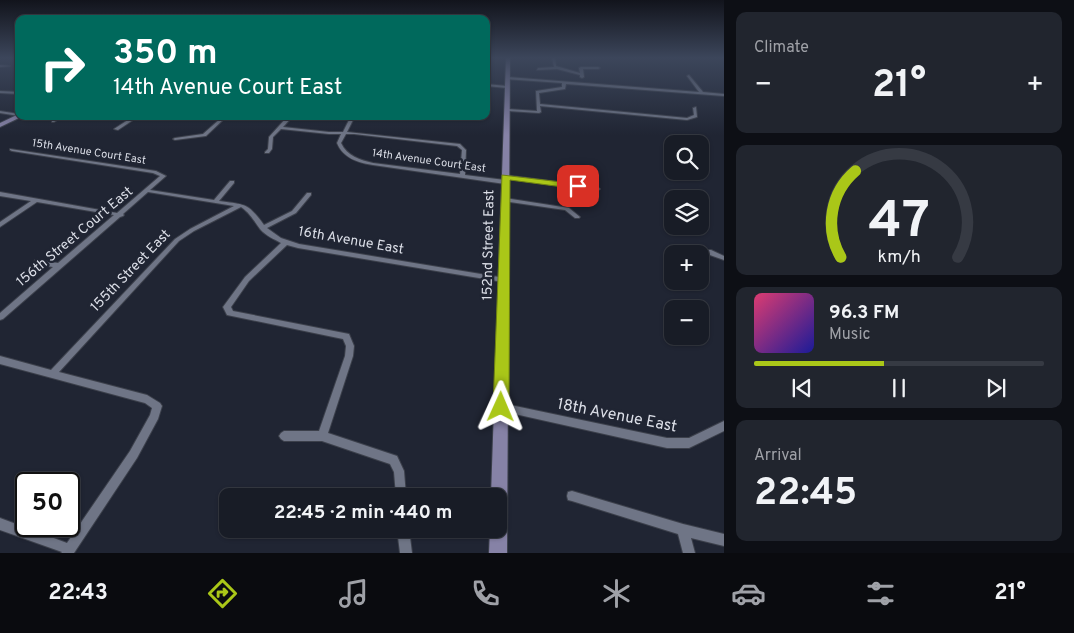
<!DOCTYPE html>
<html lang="en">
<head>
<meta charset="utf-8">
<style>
  :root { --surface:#181c26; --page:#21252e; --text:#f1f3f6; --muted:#9fa1a7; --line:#363a43; --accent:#aac718 }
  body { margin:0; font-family:Overpass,sans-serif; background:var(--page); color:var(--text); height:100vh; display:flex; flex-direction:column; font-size:19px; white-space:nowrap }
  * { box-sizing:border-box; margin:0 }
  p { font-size:16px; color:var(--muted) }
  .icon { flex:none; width:28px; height:28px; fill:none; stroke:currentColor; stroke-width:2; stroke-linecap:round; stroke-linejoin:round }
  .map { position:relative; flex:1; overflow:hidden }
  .panel { display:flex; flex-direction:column; gap:12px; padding:12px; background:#0d0f15; width:350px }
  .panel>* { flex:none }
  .hud { position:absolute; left:15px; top:15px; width:475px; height:105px; border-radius:10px; box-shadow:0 1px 4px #0004,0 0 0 1px var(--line); background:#00695c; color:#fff; overflow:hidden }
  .fabs { position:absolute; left:664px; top:135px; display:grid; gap:10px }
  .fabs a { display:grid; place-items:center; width:45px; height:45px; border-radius:10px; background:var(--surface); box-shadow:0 1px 4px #0004,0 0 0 1px var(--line); font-size:25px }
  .speed { position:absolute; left:15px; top:472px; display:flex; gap:10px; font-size:25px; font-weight:700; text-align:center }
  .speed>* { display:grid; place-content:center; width:65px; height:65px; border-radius:50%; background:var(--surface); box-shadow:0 1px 4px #0004,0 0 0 1px var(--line); line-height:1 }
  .speed .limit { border:2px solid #111; border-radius:8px; background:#fff; color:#111 }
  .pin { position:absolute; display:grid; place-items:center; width:42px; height:42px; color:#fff; margin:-21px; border-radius:10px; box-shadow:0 2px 8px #0006 }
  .me { position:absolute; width:55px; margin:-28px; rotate:1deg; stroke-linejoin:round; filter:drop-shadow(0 0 4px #0008) }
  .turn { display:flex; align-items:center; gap:18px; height:105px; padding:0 15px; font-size:22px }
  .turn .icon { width:65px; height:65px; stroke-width:2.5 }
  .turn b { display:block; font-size:35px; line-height:42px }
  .big { font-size:38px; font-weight:700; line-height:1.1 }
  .panel .widget { flex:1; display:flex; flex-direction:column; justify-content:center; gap:8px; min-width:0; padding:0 18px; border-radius:10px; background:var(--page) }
  .panel .dial { align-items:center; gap:0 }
  .dial svg { height:130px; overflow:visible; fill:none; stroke:var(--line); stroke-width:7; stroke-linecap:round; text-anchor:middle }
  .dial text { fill:var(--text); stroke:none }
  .song { display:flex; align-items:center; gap:15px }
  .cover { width:60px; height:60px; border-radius:8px; background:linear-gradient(135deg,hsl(340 70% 55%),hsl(240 70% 35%)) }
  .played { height:5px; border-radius:2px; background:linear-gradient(90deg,var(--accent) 45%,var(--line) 45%) }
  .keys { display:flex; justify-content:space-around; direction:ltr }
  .heat { display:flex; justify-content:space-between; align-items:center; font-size:28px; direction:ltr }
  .trip { position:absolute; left:219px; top:488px; width:288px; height:50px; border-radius:10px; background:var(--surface); box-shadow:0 1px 4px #0004,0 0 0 1px var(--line); font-weight:700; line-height:50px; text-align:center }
  .tab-bar { display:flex; height:80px; justify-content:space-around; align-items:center; background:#0a0b0f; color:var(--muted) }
  .tab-bar .icon { width:35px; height:35px }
  .tab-bar .on { color:var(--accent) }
  .tab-bar b { font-size:22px; color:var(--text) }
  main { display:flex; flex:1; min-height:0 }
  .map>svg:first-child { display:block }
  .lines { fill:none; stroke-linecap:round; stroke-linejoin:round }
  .street-casing { stroke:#3c404b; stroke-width:2 }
  .secondary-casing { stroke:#3c404b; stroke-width:2 }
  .street { fill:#6f7586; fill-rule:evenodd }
  .secondary { fill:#8682a6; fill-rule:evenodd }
  .route { fill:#aac718; stroke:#6e8110 }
  .labels { text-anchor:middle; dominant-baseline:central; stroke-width:5; stroke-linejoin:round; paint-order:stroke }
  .far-street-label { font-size:11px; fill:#dbdee7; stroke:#202533 }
  .street-label { font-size:14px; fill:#dbdee7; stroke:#202533 }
  .near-street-label { font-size:16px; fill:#dbdee7; stroke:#202533 }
</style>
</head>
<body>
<main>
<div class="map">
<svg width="724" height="553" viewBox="0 0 724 553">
  <rect width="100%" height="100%" fill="#202533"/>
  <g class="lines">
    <defs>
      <g id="street">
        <path d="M552,58h3l1,8 24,7 -1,-5 2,-1h17l2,1 -2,1h-15l1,8 -2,1 -2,-1v-2l-23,-6 -20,1 1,-2 16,-1z"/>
        <path d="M0,65l10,1 -10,1z"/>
        <path d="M689,75l14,17 21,2v2l-158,-12 -1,5 -26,4 1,11 147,14 7,-3 -1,-7 3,-1 1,10 -10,3 -147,-14 1,6 -2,1 -32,-2 -2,-1 2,-1 30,2 -1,-20 26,-4v-4l-56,-4 1,-2 192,15 -12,-16z"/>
        <path d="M486,84l21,2 2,1 -2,1 -21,-2z"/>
        <path d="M0,91l19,1v2l-19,-1z"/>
        <path d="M0,111l19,3v2l-19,-3z"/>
        <path d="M59,116h5l-10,6h-2v-2z"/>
        <path d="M134,116h5l-21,14 -4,-1z"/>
        <path d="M211,116h9l5,2 -19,18 -31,4 -2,-1 2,-1 28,-4 17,-15z"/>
        <path d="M288,116h5l-10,11 46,5h14l8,-16h4l-8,16 113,12 6,6 -1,25 40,5 3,2 -3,2 -132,-19c-15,-2 -30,-7 -36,-22l4,-9h-12l-48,-5 -8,8 -1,12 -3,4h-4v-1l3,-3 1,-12zM346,134h8l103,12 5,4 -2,24 -87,-11c-13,-3 -26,-7 -32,-20z"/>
        <path d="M10,149l146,22 10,5 -16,14 64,10 16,-19h4v2l-15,18c27,4 28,1 45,24l28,-14 15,-18h4v2l-15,18 -29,15 14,10 18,6 206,34 1,2 -1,2h-2l-205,-34 -11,-3 -38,36 -18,26 2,4 116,23 5,12 -1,10 -25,77 69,23 7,15 2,25h-10l-2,-24 -4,-8 -68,-23h-38l-3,-2 -2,-3 2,-3 3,-2h35l26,-75 1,-10 -3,-7 -116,-24 -4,-8 22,-30 36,-34c-7,-4 -15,-7 -21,-14 -6,-8 -10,-16 -19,-22l-47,24 -15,10 -120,131 88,23 13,8 2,3 -4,13 -21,39 -63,95h-13l1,-1 -62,-22v-12l67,25 63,-92 20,-36 2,-7 -7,-5 -145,-39v-8l51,14 124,-131 15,-10 44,-23 -86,-14 -25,22 1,1 -1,1 -3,1 -117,102 -3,1v-7l53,-46 -18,-3 -1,-2 1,-2h2l21,3 56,-48 -77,-13 -37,25v-5l31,-21 -31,-5v-4l117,21 43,-37 -7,-3 -141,-22 -2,-1z"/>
        <path d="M505,175l92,12 3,2 -3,2 -94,-13 -1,-1z"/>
        <path d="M505,198l64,10 11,9 -1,1h-4l-10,-8 -62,-9 -1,-1z"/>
        <path d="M707,250h4l13,6v4l-17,-6 -1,-2z"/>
        <path d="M501,403l166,35h22l35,-17v10l-35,17h-22l-166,-37 -3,-1 -2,-3 2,-3z"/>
        <path d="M572,491l111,33 41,10v12l-33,-8 4,15h-12l-5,-19 -106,-33 -4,-1 -1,-4 1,-4z"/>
        <path d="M397,529h12l3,24h-12z"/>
      </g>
      <g id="secondary">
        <path d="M506,58h4l-3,495h-18l1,-24h8v-33h-7z"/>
        <path d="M19,114l2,3 -21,10v-4z"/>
      </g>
    </defs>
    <use href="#street" class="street-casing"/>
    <use href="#secondary" class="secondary-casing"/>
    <use href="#street" class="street"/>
    <use href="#secondary" class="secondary"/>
  </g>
  <linearGradient id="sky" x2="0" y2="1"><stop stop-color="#12141c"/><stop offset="0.43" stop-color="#3c465b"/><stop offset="1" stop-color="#3c465b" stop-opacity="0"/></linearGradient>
  <rect width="724" height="135" fill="url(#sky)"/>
  <path class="route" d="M502,175l76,9 5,2 -5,3 -68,-9 -1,227 -3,5 -5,2 -5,-2 -3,-5z"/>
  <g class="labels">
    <g class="far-street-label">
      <text transform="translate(89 152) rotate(9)">15th Avenue Court East</text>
      <text transform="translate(429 161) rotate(8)">14th Avenue Court East</text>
    </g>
    <g class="street-label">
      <text transform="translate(75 237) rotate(-40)">156th Street Court East</text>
      <text transform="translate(351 241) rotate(10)">16th Avenue East</text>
      <text transform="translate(489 245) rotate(-89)">152nd Street East</text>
      <text transform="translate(131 271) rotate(-46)">155th Street East</text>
    </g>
    <g class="near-street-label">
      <text transform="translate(617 416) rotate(11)">18th Avenue East</text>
    </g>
  </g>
</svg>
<div class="fabs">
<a><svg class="icon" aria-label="search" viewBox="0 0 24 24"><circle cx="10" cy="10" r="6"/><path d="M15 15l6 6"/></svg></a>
<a><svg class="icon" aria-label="layers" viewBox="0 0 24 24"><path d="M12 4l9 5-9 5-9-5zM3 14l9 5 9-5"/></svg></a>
<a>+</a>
<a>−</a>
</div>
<div class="speed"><div class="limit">50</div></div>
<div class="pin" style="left:578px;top:186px;background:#d93025"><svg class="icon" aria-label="arrive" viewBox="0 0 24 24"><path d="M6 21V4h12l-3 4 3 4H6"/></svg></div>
<svg class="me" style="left:501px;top:407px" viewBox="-20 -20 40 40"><path d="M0-17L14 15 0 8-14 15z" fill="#aac718" stroke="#fff" stroke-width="4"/></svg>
<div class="trip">22:45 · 2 min · 440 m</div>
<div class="hud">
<div class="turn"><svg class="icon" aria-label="right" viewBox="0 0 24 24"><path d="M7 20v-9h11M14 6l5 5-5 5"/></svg><div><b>350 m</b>14th Avenue Court East</div></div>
</div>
</div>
<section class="panel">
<div class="widget"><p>Climate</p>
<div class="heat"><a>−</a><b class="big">21°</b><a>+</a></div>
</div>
<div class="widget dial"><svg viewBox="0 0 100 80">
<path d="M14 69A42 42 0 1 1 86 69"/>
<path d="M14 69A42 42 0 0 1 23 16" stroke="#aac718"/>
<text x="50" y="56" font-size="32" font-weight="700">47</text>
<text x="50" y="72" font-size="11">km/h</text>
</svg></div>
<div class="widget">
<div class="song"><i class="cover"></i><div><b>96.3 FM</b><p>Music</p></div></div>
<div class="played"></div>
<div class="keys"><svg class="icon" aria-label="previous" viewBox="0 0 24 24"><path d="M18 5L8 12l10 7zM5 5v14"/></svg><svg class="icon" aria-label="pause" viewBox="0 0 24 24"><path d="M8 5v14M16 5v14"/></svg><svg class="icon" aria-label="next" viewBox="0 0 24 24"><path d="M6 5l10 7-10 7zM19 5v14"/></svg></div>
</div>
<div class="widget"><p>Arrival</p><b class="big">22:45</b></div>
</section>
</main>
<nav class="tab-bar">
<b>22:43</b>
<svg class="icon on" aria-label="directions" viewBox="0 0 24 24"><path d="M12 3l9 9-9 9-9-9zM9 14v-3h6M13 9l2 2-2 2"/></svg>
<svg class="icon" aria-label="music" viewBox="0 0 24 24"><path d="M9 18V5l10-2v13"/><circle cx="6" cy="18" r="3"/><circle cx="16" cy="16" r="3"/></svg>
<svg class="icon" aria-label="phone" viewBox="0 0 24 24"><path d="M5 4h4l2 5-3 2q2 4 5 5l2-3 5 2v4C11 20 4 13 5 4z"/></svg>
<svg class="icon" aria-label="climate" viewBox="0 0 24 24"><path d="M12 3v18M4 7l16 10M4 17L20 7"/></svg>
<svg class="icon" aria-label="car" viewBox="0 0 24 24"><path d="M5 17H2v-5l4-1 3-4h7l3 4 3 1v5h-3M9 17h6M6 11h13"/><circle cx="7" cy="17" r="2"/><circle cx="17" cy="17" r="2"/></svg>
<svg class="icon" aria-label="filters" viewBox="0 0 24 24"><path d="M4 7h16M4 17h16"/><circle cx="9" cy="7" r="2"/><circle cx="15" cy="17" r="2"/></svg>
<b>21°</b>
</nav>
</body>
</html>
